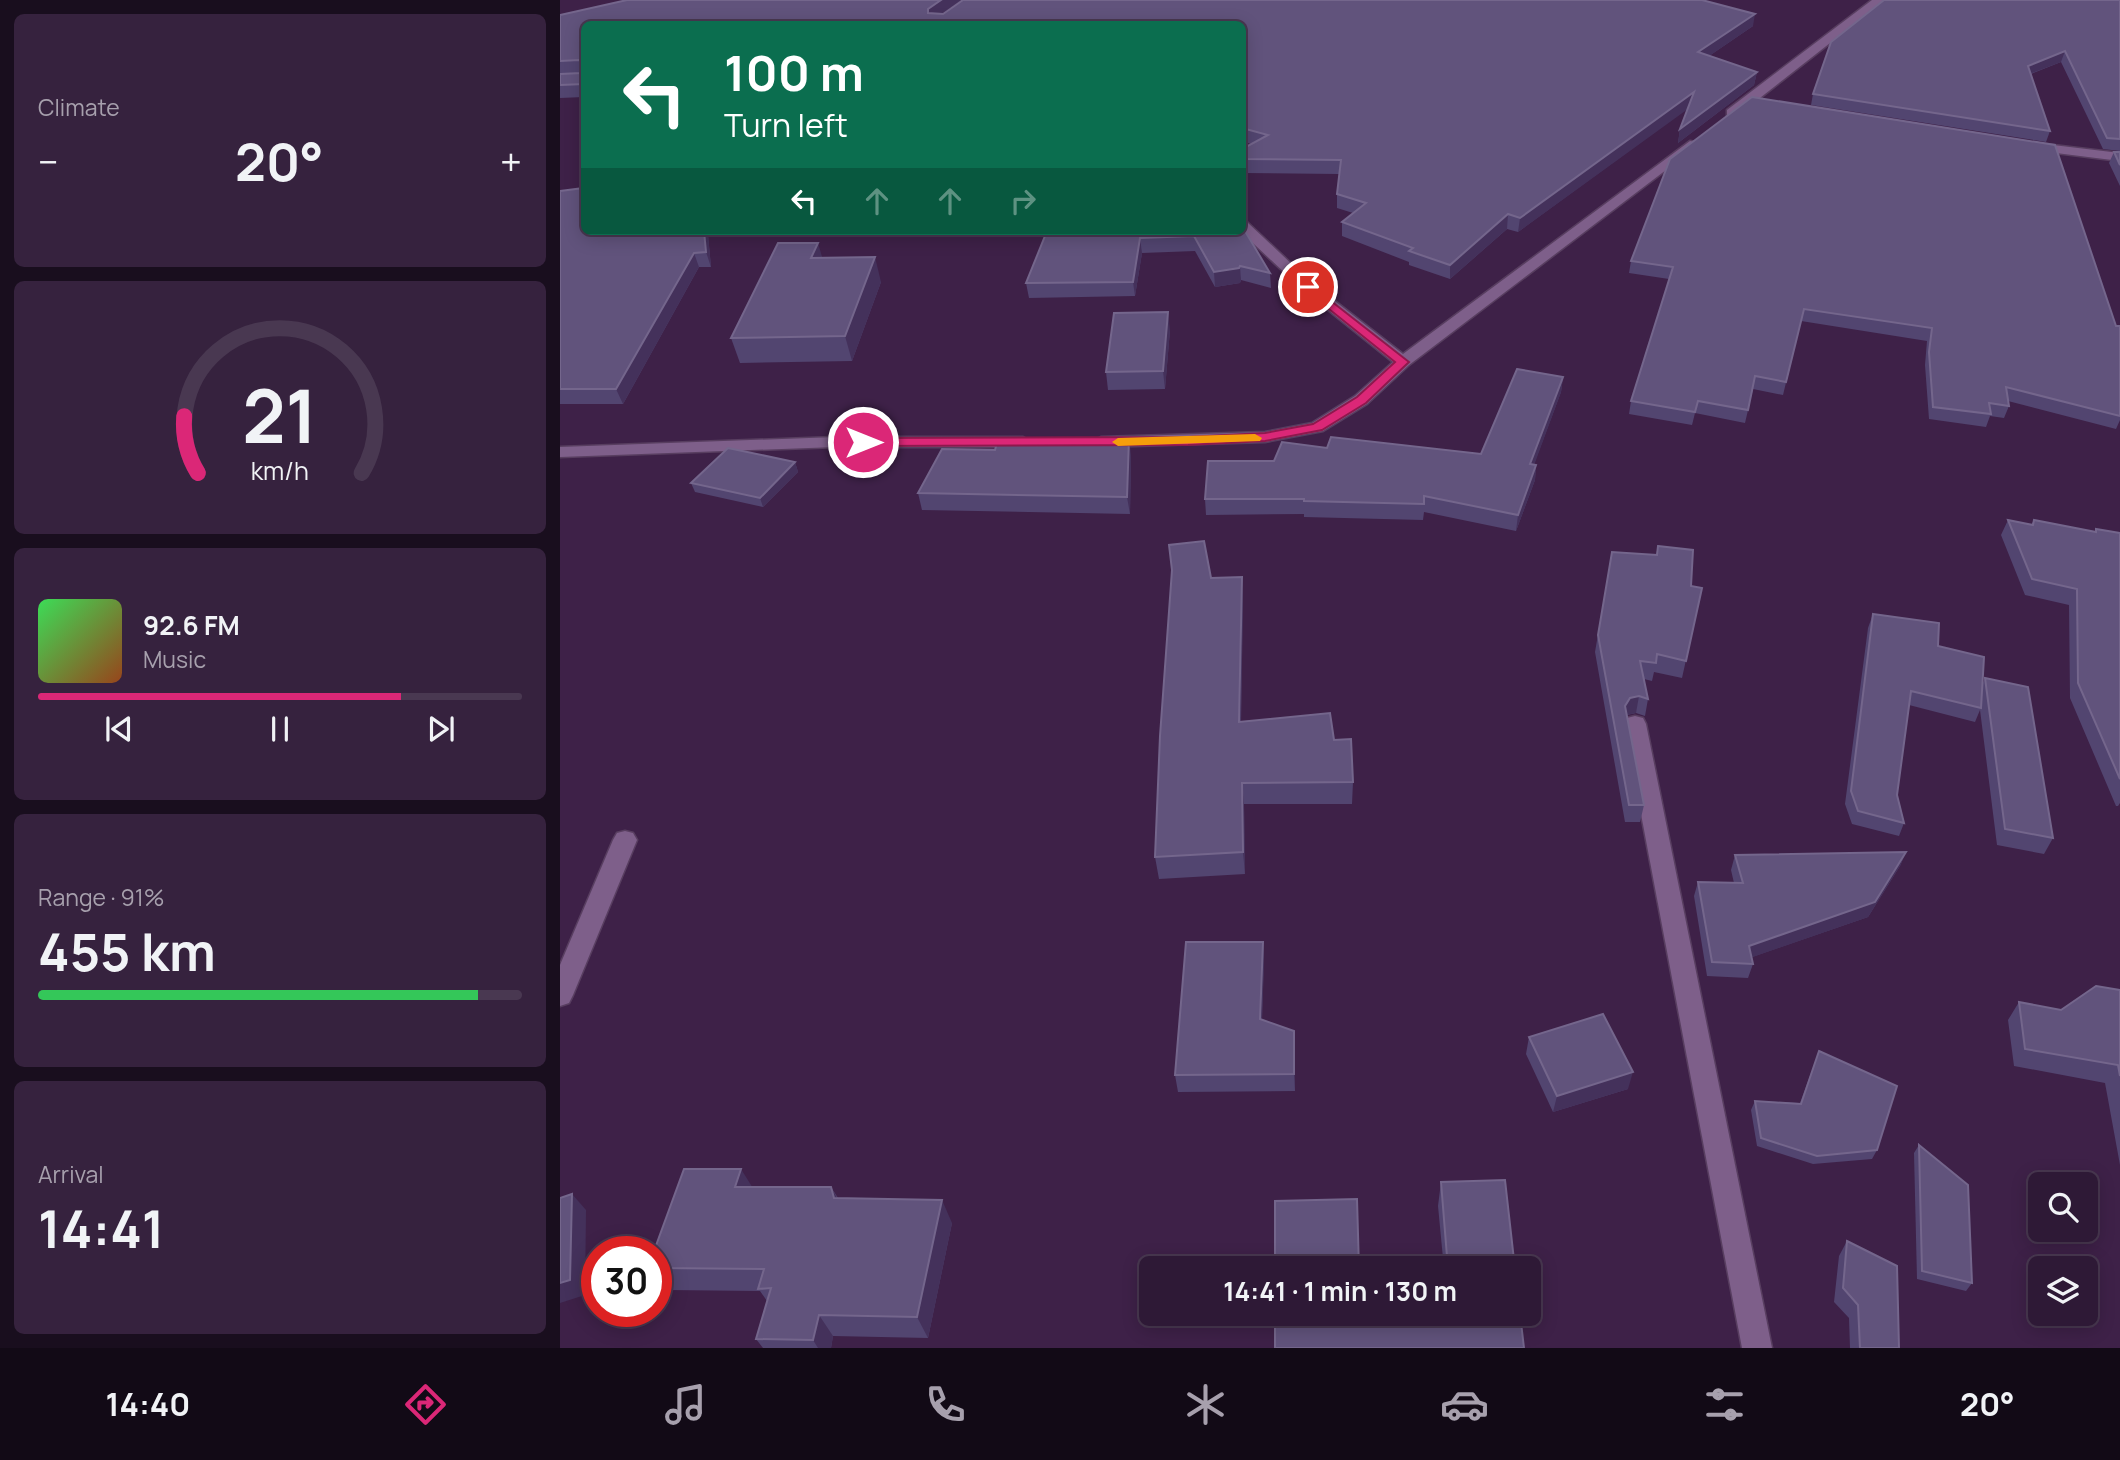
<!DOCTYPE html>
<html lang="en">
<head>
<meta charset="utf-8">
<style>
  :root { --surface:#2e1936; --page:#36223e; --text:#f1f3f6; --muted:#a7a0ad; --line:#493851; --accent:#db2777 }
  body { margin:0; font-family:Manrope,sans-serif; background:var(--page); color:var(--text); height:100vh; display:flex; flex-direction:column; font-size:26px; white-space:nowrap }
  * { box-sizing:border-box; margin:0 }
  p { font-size:23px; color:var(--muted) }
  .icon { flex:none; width:38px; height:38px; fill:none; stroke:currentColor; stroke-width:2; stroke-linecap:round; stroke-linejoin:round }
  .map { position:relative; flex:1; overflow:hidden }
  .details { display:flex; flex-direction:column; gap:14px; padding:14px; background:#190e1e; width:560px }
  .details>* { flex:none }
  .hud { position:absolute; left:21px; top:21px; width:665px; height:214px; border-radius:10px; box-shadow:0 4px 18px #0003,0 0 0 2px var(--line); background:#0b6e4f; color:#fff; overflow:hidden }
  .buttons { position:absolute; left:1468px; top:1172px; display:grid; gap:14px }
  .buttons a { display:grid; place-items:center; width:70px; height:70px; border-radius:10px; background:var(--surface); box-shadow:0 4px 18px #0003,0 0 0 2px var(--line); font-size:35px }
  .speed { position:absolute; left:21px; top:1236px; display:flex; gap:14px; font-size:35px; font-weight:700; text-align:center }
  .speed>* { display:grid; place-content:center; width:91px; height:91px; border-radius:50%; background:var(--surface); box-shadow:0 4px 18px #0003,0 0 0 2px var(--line); line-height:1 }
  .speed .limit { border:10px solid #d22; background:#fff; color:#111 }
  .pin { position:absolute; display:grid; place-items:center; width:60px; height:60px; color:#fff; margin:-30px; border:4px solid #fff; border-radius:50%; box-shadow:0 2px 7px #0007 }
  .me { position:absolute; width:77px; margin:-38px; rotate:90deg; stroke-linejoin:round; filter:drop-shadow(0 0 5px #0008) }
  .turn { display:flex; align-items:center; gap:24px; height:147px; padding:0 28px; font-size:32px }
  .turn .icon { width:91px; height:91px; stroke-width:2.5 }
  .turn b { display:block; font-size:49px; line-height:60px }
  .lanes { display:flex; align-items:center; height:66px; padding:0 28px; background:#0003; justify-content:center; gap:35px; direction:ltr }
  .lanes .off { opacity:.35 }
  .big { font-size:52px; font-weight:700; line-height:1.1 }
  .details .widget { flex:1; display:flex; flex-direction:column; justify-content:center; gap:10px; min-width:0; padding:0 24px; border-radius:10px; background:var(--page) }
  .details .dial { align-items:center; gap:0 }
  .dial svg { height:182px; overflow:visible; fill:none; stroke:var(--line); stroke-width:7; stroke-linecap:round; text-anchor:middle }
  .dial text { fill:var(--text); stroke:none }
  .song { display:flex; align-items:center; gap:21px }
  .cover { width:84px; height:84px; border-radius:10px; background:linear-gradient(135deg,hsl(130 70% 55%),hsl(20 70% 35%)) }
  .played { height:7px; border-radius:4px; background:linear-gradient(90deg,var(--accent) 75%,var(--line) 75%) }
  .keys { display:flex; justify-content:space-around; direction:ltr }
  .heat { display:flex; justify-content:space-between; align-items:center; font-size:38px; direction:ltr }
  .charge { height:10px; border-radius:5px; background:linear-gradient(90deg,#34c759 91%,var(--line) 0) }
  .trip { position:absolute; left:579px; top:1256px; width:402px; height:70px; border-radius:10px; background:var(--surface); box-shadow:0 4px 18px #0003,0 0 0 2px var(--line); font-weight:700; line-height:70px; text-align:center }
  .menu { display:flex; height:112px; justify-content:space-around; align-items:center; background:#120a16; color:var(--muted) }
  .menu .icon { width:49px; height:49px }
  .menu .active { color:var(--accent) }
  .menu b { font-size:32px; color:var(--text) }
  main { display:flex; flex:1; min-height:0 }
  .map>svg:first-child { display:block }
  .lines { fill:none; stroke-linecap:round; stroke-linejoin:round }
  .minor-casing { stroke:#583e60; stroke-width:3 }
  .minor { fill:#7e5f8a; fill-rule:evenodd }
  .wall { fill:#524570 }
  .shaded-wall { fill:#44315b }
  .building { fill:#61537c; stroke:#74668c; stroke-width:2 }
  .route { fill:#db2777; stroke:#8e194d; stroke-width:2 }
  .slow { fill:#f59e0b }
</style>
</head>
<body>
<main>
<section class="details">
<div class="widget"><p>Climate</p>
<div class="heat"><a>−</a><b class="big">20°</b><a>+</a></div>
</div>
<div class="widget dial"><svg viewBox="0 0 100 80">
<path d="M14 69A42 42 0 1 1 86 69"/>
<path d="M14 69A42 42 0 0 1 8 44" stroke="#db2777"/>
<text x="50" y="56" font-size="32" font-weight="700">21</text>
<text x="50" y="72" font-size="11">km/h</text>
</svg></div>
<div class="widget">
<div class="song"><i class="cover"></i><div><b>92.6 FM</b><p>Music</p></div></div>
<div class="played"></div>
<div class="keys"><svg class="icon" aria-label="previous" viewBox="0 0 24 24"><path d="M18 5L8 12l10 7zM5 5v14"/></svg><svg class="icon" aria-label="pause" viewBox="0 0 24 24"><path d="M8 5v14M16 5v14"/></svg><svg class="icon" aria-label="next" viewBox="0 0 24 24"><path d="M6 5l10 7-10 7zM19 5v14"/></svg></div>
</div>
<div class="widget"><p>Range · 91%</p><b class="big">455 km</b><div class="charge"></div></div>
<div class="widget"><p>Arrival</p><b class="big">14:41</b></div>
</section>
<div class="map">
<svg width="1560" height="1348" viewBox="0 0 1560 1348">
  <rect width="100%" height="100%" fill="#3e2148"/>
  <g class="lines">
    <defs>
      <g id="minor">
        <path d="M1312,0h13l-148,116h-10v-6z"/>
        <path d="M1130,141l5,1v6l-286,217 -42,39 -44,27 -58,11 -164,5 -9,-5 9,-5 164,-5 47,-9 43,-27 38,-34 -90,-72 -63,-59h2v-10l5,1 66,62 90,70z"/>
        <path d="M1468,142l92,11v8l-97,-12 -2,-3z"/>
        <path d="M276,437h187l9,5 -9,5h-187l-276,10v-10z"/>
        <path d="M1075,716l8,2 3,6 126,624h-30l-118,-624 3,-6z"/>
        <path d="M65,831l8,2 4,7 -64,155 -4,8 -9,3v-41l53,-125 4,-7z"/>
      </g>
    </defs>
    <use href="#minor" class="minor-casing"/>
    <use href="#minor" class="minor"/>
  </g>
  <g class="wall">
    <path d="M67,0h334l-19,13 811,13 -44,30 48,16 -3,13 -76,58 2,-14 8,-21 -170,124 -11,-3 -57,50 -41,-14v-3l-67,-26v-14l11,-9 -16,-5v-14l2,-20 -97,-1v-24l9,-5 -9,-3v-117h-658v73l-24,1v-83z"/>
    <path d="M1560,0v151l-17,-2 -42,-87 -30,12 19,57 -4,11 -235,-37 2,-11z"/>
    <path d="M1554,152h6v34l-11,-23z"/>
    <path d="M0,191l24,40h151l-27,4 3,32h-12l-76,137h-63z"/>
    <path d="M487,231h195l28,42 1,15 -30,-8 -1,3 -25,4 -20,-36 -53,2 -7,43 -106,2 -3,-15z"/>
    <path d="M263,258l58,24 -29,79 -112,2 -9,-25z"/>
    <path d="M1071,261l489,65v94l-4,9 -108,-28 1,5 -5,12 -14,-2 -4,11 -57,-8 -4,-54 2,-24 -126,-20 -18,74 -30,-6 -8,34 -50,-10 -3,12 -63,-11 2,-13 38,-122 -40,-6z"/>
    <path d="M610,330l-5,59 -57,1 -2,-18z"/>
    <path d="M1003,377l-2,15 -27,72 2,1 -1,15 -19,51 -92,-19 -1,8 -119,-3v-3l-98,1 -1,-16 69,-38 53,-13 154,6z"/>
    <path d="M571,455l-1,59 -208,-4 -4,-17z"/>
    <path d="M235,462l3,10 -35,35 -68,-15 -4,-9z"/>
    <path d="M1448,520l23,5 3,-5 61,12 1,-3 24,4v270l-2,3h-2l-46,-108 -1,-93 -44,-10 -24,-60z"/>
    <path d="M1098,546l33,40 11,2 -20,90 -28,-6 -2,9 -8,-2 4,20 -3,17 -9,-3 -9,2 17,90 -4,17h-15l-30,-170 17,-100 44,3z"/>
    <path d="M651,578l32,21 -2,123 93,18 19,42 -1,22h-108l1,70 -86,5 -4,-22z"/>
    <path d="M1313,614l65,32 44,39 3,-7 68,160 -9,16 -47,-9 -17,-135 -5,12 -66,-17 -12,90 7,28 -5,13 -47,-12 -7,-20 23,-176z"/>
    <path d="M1346,852l-6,14 -32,51 -116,40 1,7 -5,14 -41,-2 -13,-80 4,-14 36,1 -3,-13 4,-15z"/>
    <path d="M703,942l1,18 -2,60 33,28v43l-117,1 -3,-17z"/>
    <path d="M1560,990v175l-15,-82 -91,-17 -6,-46 11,-18 42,8z"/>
    <path d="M969,1037l99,52 -75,23 -27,-58z"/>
    <path d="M1259,1051l58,99 -5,9 -59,5 -56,-18 -6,-36 4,-9 45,2z"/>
    <path d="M1359,1145l53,138 -6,8 -49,-12 -3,-126z"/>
    <path d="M881,1182l74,87h-71l-6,-63z"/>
    <path d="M193,1187h78l7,11 114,25 -24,115 -95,-2 -2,12h-68l-7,-9 11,-38 -7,-10 -93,-1 -11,-13v-26z"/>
    <path d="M1287,1241l52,107h-49l-1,-30 -15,-16 5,-46z"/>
  </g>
  <g class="shaded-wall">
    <path d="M381,0h20l-31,22 -2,-9v-4z"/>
    <path d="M1195,14l-2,12 -57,39 2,-13z"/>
    <path d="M1505,51l-4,11 -37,14 4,-10z"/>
    <path d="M1197,72l-3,13 -76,58 2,-14z"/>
    <path d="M1134,92l-2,14 -174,126 2,-14z"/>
    <path d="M948,214l-1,15 -57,50v-14z"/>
    <path d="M144,231h31l-27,4 3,32 -5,-15z"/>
    <path d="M580,238l2,15 -7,43 -2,-14z"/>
    <path d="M258,243l7,24 -14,-9z"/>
    <path d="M134,253l5,14 -76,137 -7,-15z"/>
    <path d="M315,257l6,25 -29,79 -7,-25z"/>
    <path d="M680,266l1,14 -1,3 -25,4 -1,-15z"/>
    <path d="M608,312l2,18 -5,59 -2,-18z"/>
    <path d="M1003,377l-2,15 -32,87 1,-15z"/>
    <path d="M569,438l2,17 -1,59 -3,-17z"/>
    <path d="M235,462l3,10 -35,35 -3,-9z"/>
    <path d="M976,465l-1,15 -19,51 2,-16z"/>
    <path d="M682,577l1,22 -3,145 -1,-22z"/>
    <path d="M1079,696l-3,17 -10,2 -1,-9 5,-8z"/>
    <path d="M682,783l2,21 1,70 -2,-22z"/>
    <path d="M1346,852l-6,14 -32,51 -124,43 5,-14z"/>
    <path d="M703,942l1,18 -3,77 -1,-18z"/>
    <path d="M734,1031l1,17v43l-1,-17z"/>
    <path d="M1073,1072l-5,17 -75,23 4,-16z"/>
    <path d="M181,1169l15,24 -21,-6z"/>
    <path d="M271,1187l13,23 -10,-12z"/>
    <path d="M12,1194l14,16 -1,85 -25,8v-20z"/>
    <path d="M382,1200l10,23 -24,115 -11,-21z"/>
    <path d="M259,1315l14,21 -2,12h-13l-5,-8z"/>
  </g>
  <g class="building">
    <path d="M67,0h314l-13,9v4l15,1 20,-14h739l53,14 -57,38 59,20 -77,57 14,-37 -174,126 -12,-4 -58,51 -41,-14 4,-3 -71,-26 24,-19 -29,-9 4,-34 -99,-1v-10l26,-14 -26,-7v-104h-658v60l-24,1v-11l21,-1 1,-10 -3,-3 -19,1v-46z"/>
    <path d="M1324,0h236v139l-13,-1 -42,-87 -37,15 22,65 -237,-37 18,-52z"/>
    <path d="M1192,97l303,48 61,181h4v90l-114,-29 3,19 -20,-3 2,11 -58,-7 -4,-55 3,-24 -128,-19 -18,73 -31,-6 -7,34 -50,-9 -3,11 -64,-11 42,-134 -42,-6 39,-102z"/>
    <path d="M1554,152h6v13z"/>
    <path d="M24,188v43h120l2,21 -12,1 -78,136h-56v-198z"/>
    <path d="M682,226l28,47 -30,-7 -1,2 -25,4 -20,-36 -54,2 -7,44 -107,1 21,-52h195z"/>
    <path d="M218,243h40l-7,15 64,-1 -30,79 -114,2z"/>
    <path d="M608,312l-5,59 -57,1 8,-59z"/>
    <path d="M957,369l46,8 -33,87 6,1 -18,50 -94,-19v8l-120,-3v-2h-99l3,-38h66l8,-19 45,6 4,-11 150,17z"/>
    <path d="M569,438l-2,59 -209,-4 24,-44 53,1 3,-11z"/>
    <path d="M168,448l67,14 -35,36 -69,-15z"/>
    <path d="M1448,520l25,5 1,-5 62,12v-3l24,4v246l-42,-96 -1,-94 -45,-10z"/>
    <path d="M644,541l7,37 31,-1 -3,145 91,-9 4,27 17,-1 2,43 -111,1 1,69 -88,5 5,-121 12,-166 -3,-25z"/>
    <path d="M1098,546l35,4 -2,36 11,2 -16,73 -29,-7 -1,9 -16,-2 8,38 -9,-3 -9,2 -5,8 19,99h-15l-31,-170 14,-83 45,3z"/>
    <path d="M1313,614l66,9 -1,23 46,11 -3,51 -70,-17 -14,104 7,28 -46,-12 -7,-20z"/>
    <path d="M1425,678l43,9 25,151 -48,-9z"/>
    <path d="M1346,852l-31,50 -126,44 4,18 -41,-2 -14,-80 45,1 -8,-28z"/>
    <path d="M626,942h77l-3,77 34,12v43l-119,1z"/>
    <path d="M1536,986l24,4v86l-2,-11 -93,-16 -6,-47 42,8z"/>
    <path d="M1043,1014l30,58 -76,24 -28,-59z"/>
    <path d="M1259,1051l78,35 -20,64 -60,6 -56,-18 -6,-37 46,3z"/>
    <path d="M1359,1145l49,40 4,98 -50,-12z"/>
    <path d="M124,1169h57l-6,18h96l3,11 108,2 -25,117 -98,-2 -6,25 -57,-1 15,-51 -13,1 6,-20 -108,-1v-17h-2z"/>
    <path d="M945,1180l10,89h-67l-7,-87z"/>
    <path d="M12,1194l-2,86 -10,3v-85z"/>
    <path d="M797,1199l2,70h-84v-68z"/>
    <path d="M1287,1241l50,25 2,82h-39l-2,-43 -15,-17z"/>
    <path d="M715,1314h86v2l57,-2h102l4,34h-249z"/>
  </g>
  <path class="route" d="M748,283l101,79 -43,41 -44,27 -57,11 -77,4 -325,1 -6,-4 6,-4 325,-1 77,-4 48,-9 44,-27 38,-35 -91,-73 -2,-2z"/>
  <path class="slow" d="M695,434l7,4 -2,3 -142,5 -6,-4 6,-4z"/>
</svg>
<div class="buttons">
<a><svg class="icon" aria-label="search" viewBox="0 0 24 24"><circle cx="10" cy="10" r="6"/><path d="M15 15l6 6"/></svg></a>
<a><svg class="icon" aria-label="layers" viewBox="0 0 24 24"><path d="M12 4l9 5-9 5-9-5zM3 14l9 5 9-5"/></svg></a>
</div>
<div class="speed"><div class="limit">30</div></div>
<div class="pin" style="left:748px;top:287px;background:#d93025"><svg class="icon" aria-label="arrive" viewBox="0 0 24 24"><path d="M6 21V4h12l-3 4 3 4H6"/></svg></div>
<svg class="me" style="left:303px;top:442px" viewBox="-20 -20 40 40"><circle r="17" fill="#db2777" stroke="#fff" stroke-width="3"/><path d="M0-11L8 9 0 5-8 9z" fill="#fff"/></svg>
<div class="trip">14:41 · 1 min · 130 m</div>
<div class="hud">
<div class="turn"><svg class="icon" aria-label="left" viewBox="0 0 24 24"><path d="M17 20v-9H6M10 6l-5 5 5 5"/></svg><div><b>100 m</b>Turn left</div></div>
<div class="lanes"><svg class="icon" aria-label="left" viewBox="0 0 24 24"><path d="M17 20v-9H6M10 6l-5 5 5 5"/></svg><svg class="icon off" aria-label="ahead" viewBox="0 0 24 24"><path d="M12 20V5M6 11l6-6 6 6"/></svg><svg class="icon off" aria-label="ahead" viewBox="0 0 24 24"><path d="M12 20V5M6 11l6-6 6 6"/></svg><svg class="icon off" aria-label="right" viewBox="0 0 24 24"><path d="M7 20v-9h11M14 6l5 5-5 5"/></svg></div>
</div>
</div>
</main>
<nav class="menu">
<b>14:40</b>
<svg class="icon active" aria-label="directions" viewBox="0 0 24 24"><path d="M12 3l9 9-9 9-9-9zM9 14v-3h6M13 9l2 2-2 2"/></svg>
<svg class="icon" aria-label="music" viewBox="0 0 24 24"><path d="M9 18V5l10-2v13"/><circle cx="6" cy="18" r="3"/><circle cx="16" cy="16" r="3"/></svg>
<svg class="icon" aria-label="phone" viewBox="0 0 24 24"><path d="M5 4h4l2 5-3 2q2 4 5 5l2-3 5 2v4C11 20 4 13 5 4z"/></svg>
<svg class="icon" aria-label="climate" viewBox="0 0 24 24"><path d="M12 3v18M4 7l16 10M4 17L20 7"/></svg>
<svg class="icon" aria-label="car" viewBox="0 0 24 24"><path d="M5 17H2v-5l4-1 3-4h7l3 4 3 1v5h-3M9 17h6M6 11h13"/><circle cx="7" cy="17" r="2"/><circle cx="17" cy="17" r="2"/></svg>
<svg class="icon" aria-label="filters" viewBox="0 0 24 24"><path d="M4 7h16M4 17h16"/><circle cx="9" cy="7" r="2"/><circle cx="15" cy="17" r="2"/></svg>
<b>20°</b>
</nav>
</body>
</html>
